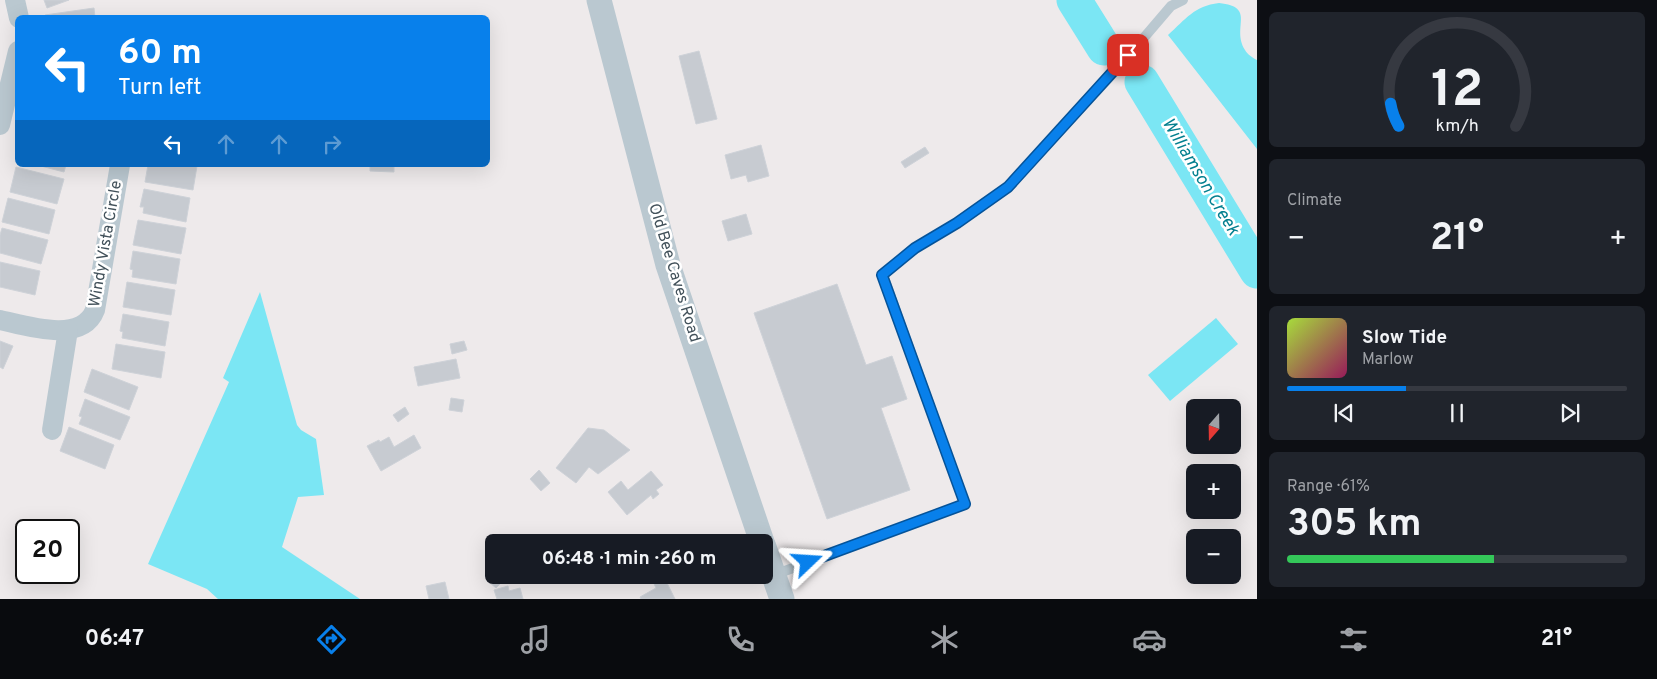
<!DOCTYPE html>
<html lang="en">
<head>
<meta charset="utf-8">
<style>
  :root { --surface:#171b24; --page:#20242c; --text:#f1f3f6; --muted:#9ea1a6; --line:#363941; --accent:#0880eb }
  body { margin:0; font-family:Overpass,sans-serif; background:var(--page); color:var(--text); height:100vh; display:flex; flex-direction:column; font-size:19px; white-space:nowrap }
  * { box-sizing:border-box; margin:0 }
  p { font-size:16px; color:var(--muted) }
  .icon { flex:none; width:28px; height:28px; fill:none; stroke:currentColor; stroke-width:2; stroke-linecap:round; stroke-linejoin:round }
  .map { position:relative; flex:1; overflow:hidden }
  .sheet { display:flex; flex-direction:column; gap:12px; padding:12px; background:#0d0f14; width:400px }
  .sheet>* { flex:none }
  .banner { position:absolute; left:15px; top:15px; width:475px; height:152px; border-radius:8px; box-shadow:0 5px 20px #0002; background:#0880eb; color:#fff; overflow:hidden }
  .needle { width:32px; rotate:200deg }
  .buttons { position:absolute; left:1186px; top:399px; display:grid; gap:10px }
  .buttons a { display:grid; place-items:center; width:55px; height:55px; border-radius:8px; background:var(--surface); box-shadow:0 5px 20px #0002; font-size:25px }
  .speed { position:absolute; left:15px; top:519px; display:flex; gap:10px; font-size:25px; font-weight:700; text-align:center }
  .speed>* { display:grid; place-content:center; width:65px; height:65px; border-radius:50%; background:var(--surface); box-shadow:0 5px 20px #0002; line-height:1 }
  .speed .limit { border:2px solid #111; border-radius:8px; background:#fff; color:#111 }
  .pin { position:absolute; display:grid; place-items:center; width:42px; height:42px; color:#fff; margin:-21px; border-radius:10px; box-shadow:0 2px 8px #0006 }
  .me { position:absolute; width:55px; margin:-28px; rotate:70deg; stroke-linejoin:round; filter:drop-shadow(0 0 4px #0008) }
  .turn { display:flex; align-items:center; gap:18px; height:105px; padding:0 20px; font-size:22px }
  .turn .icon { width:65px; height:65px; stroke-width:2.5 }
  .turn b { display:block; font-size:35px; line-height:42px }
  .lanes { display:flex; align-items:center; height:48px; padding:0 20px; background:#0003; justify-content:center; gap:25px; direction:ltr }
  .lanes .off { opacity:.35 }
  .big { font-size:38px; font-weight:700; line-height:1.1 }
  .sheet .card { flex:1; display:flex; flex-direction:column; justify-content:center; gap:8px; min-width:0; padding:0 18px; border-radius:8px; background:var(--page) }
  .sheet .dial { align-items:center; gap:0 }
  .dial svg { height:130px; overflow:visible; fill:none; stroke:var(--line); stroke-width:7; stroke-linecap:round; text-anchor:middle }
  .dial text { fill:var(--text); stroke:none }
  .song { display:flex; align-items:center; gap:15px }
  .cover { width:60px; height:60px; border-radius:8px; background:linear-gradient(135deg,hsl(80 70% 55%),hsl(330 70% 35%)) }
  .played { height:5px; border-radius:2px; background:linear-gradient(90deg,var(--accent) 35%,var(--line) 35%) }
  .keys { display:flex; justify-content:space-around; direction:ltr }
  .heat { display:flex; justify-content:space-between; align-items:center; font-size:28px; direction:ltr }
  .charge { height:8px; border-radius:4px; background:linear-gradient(90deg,#34c759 61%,var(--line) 0) }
  .trip { position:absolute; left:485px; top:534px; width:288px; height:50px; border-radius:8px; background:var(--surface); box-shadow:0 5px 20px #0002; font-weight:700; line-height:50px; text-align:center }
  .menu { display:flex; height:80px; justify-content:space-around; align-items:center; background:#090b0e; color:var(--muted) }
  .menu .icon { width:35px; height:35px }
  .menu .selected { color:var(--accent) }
  .menu b { font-size:22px; color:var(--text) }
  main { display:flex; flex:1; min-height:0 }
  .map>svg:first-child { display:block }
  .water { fill:#7be6f4 }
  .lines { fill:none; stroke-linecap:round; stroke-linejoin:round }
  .river { stroke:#7be6f4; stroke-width:35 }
  .building { fill:#c7cbd1; stroke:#ced2d8 }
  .service { stroke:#bac8d0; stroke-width:10 }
  .minor { stroke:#bac8d0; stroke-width:20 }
  .tertiary { stroke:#bac8d0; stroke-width:25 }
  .route-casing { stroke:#055399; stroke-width:12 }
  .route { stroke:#0880eb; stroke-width:9 }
  .labels { text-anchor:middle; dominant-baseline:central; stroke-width:5; stroke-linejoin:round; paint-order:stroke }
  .street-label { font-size:16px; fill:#42515a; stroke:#fff }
  .water-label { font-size:18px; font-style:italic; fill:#037f8f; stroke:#fff }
</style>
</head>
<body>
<main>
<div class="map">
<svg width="1257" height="599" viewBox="0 0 1257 599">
  <rect width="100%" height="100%" fill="#eeeaeb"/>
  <g class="water">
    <path d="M1219,3c38,4 12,24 26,47 2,4 8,8 12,10v89l-89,-114c18,-16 26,-29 51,-32z"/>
    <path d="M260,292l37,133 4,5 15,9 8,56 -26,2 -16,50 78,52h-142l-11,-10 -59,-25 81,-182 -6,-4z"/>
    <path d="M1216,318l22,26 -68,57 -22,-26z"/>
  </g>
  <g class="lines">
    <g class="river">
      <path d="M1074,0l30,48"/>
      <path d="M1142,82l115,189"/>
    </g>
  </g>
  <g class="building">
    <path d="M44,0h25l-22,8z"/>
    <path d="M94,8l1,10h-50v-3z"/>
    <path d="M699,51l18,68 -21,5 -17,-68z"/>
    <path d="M761,145l8,31 -21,6 -2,-7 -15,4 -6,-24z"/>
    <path d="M925,147l4,6 -24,15 -4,-6z"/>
    <path d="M37,165h29l-2,7z"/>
    <path d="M148,165h42l7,1 -4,24 -48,-8z"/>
    <path d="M370,165h24v7l-24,-1z"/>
    <path d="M16,167l48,12 -7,25 -47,-12z"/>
    <path d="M144,189l46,9 -4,24 -43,-9 1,-6h-4z"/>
    <path d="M8,198l47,12 -6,24 -47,-12z"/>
    <path d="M746,214l6,20 -24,7 -6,-20z"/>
    <path d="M138,220l48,8 -5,26 -48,-9z"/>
    <path d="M2,228l46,12 -7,24 -41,-11v-18z"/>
    <path d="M133,251l47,8 -4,25 -44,-7 1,-7 -3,-1z"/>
    <path d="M0,262l40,9 -5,24 -35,-8z"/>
    <path d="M127,282l48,8 -4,25 -48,-8z"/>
    <path d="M837,284l29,81 26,-9 15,43 -26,9 29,82 -83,29 -73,-206z"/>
    <path d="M123,314l46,8 -4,24 -43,-8 1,-6 -3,-1z"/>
    <path d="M0,341l13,5 -10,23 -3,-2z"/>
    <path d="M464,341l3,9 -15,4 -2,-10z"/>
    <path d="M116,344l49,8 -4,26 -49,-9z"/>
    <path d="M456,359l4,19 -42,8 -4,-19z"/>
    <path d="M92,369l46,18 -9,23 -45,-18z"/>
    <path d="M451,398l13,2 -2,12 -13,-2z"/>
    <path d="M85,399l45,18 -10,23 -41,-16 3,-7 -3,-1z"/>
    <path d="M405,407l4,7 -11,8 -5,-7z"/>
    <path d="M69,427l45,18 -9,24 -45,-18z"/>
    <path d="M588,428l16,2 26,20 -32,24 -9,-7 -13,16 -20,-15z"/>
    <path d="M414,435l7,13 -40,23 -14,-25 12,-6 1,2 9,-5 5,10z"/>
    <path d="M539,470l11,13 -9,8 -11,-12z"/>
    <path d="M651,471l12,14 -7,5 3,4 -6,5 -2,-4 -24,20 -19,-23 13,-11 7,9z"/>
    <path d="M496,575h13l-13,13 -7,-6z"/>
    <path d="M650,575h13l12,24h-34l-1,-2 16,-9z"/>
    <path d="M445,582l4,17h-20l-3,-13z"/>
    <path d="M508,586l1,5 11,-3 3,11h-26l-3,-9z"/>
  </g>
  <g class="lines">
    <path class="service" d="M774,575l191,-71 -82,-229 32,-27 42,-25 51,-36 110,-119 53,-62 12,-6"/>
    <g class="minor">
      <path d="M15,0l4,18"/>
      <path d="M0,125l18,-74"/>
      <path d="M0,320c27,6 82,24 95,-10l25,-145"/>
      <path d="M52,430l16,-100"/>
    </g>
    <g class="tertiary">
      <path d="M599,0l69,265 94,277"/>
      <path d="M764,547l18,52"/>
    </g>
  </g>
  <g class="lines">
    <defs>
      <path id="route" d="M808,562l157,-58 -83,-229 33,-27 42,-25 51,-36 120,-132"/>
    </defs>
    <use href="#route" class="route-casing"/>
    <use href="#route" class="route"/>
  </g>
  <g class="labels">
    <g class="street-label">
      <text transform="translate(106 244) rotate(-80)">Windy Vista Circle</text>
      <text transform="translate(674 273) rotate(73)">Old Bee Caves Road</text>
    </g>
    <g class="water-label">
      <text transform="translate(1200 177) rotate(59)">Williamson Creek</text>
    </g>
  </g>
</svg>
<div class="buttons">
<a><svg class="needle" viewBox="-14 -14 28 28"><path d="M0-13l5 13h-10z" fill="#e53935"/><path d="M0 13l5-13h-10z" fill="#9ea1a6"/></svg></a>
<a>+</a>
<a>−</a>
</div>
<div class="speed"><div class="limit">20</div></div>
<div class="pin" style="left:1128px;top:55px;background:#d93025"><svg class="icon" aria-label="arrive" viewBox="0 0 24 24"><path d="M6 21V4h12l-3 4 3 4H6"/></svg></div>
<svg class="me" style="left:808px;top:562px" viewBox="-20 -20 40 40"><path d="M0-17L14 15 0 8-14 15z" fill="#0880eb" stroke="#fff" stroke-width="4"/></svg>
<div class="trip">06:48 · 1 min · 260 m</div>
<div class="banner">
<div class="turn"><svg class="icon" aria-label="left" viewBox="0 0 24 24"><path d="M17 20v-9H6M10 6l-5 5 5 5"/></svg><div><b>60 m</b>Turn left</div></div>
<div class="lanes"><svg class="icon" aria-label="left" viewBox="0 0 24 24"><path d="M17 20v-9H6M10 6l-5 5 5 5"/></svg><svg class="icon off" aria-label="ahead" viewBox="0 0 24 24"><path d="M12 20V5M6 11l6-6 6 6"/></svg><svg class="icon off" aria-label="ahead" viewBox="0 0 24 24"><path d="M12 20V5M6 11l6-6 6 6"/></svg><svg class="icon off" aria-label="right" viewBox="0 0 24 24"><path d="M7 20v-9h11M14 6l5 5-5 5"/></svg></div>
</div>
</div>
<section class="sheet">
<div class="card dial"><svg viewBox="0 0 100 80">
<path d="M14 69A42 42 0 1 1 86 69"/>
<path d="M14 69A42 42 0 0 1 9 55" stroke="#0880eb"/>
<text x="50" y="56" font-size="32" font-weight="700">12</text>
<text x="50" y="72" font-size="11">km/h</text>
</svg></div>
<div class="card"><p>Climate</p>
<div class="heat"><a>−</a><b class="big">21°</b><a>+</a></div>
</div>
<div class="card">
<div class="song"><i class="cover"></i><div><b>Slow Tide</b><p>Marlow</p></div></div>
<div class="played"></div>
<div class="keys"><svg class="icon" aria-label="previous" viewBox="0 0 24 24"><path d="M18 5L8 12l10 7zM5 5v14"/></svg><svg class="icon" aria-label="pause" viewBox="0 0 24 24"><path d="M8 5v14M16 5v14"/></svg><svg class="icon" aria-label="next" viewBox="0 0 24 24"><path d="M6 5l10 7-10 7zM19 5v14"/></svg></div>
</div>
<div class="card"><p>Range · 61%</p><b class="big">305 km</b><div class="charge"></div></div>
</section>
</main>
<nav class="menu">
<b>06:47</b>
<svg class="icon selected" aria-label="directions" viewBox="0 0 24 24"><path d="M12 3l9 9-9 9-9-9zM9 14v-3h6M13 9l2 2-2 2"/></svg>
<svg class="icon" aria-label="music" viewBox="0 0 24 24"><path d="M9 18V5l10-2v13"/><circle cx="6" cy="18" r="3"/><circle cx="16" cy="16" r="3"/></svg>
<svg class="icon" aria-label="phone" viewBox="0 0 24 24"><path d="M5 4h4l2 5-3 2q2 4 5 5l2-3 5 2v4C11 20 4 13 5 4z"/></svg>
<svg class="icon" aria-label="climate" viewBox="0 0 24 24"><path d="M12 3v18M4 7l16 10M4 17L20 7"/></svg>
<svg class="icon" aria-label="car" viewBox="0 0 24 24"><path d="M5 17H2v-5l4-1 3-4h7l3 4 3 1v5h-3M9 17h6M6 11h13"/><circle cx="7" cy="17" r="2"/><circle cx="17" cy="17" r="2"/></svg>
<svg class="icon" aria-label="filters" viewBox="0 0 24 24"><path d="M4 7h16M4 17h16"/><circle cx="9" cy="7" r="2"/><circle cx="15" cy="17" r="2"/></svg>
<b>21°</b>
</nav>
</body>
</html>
